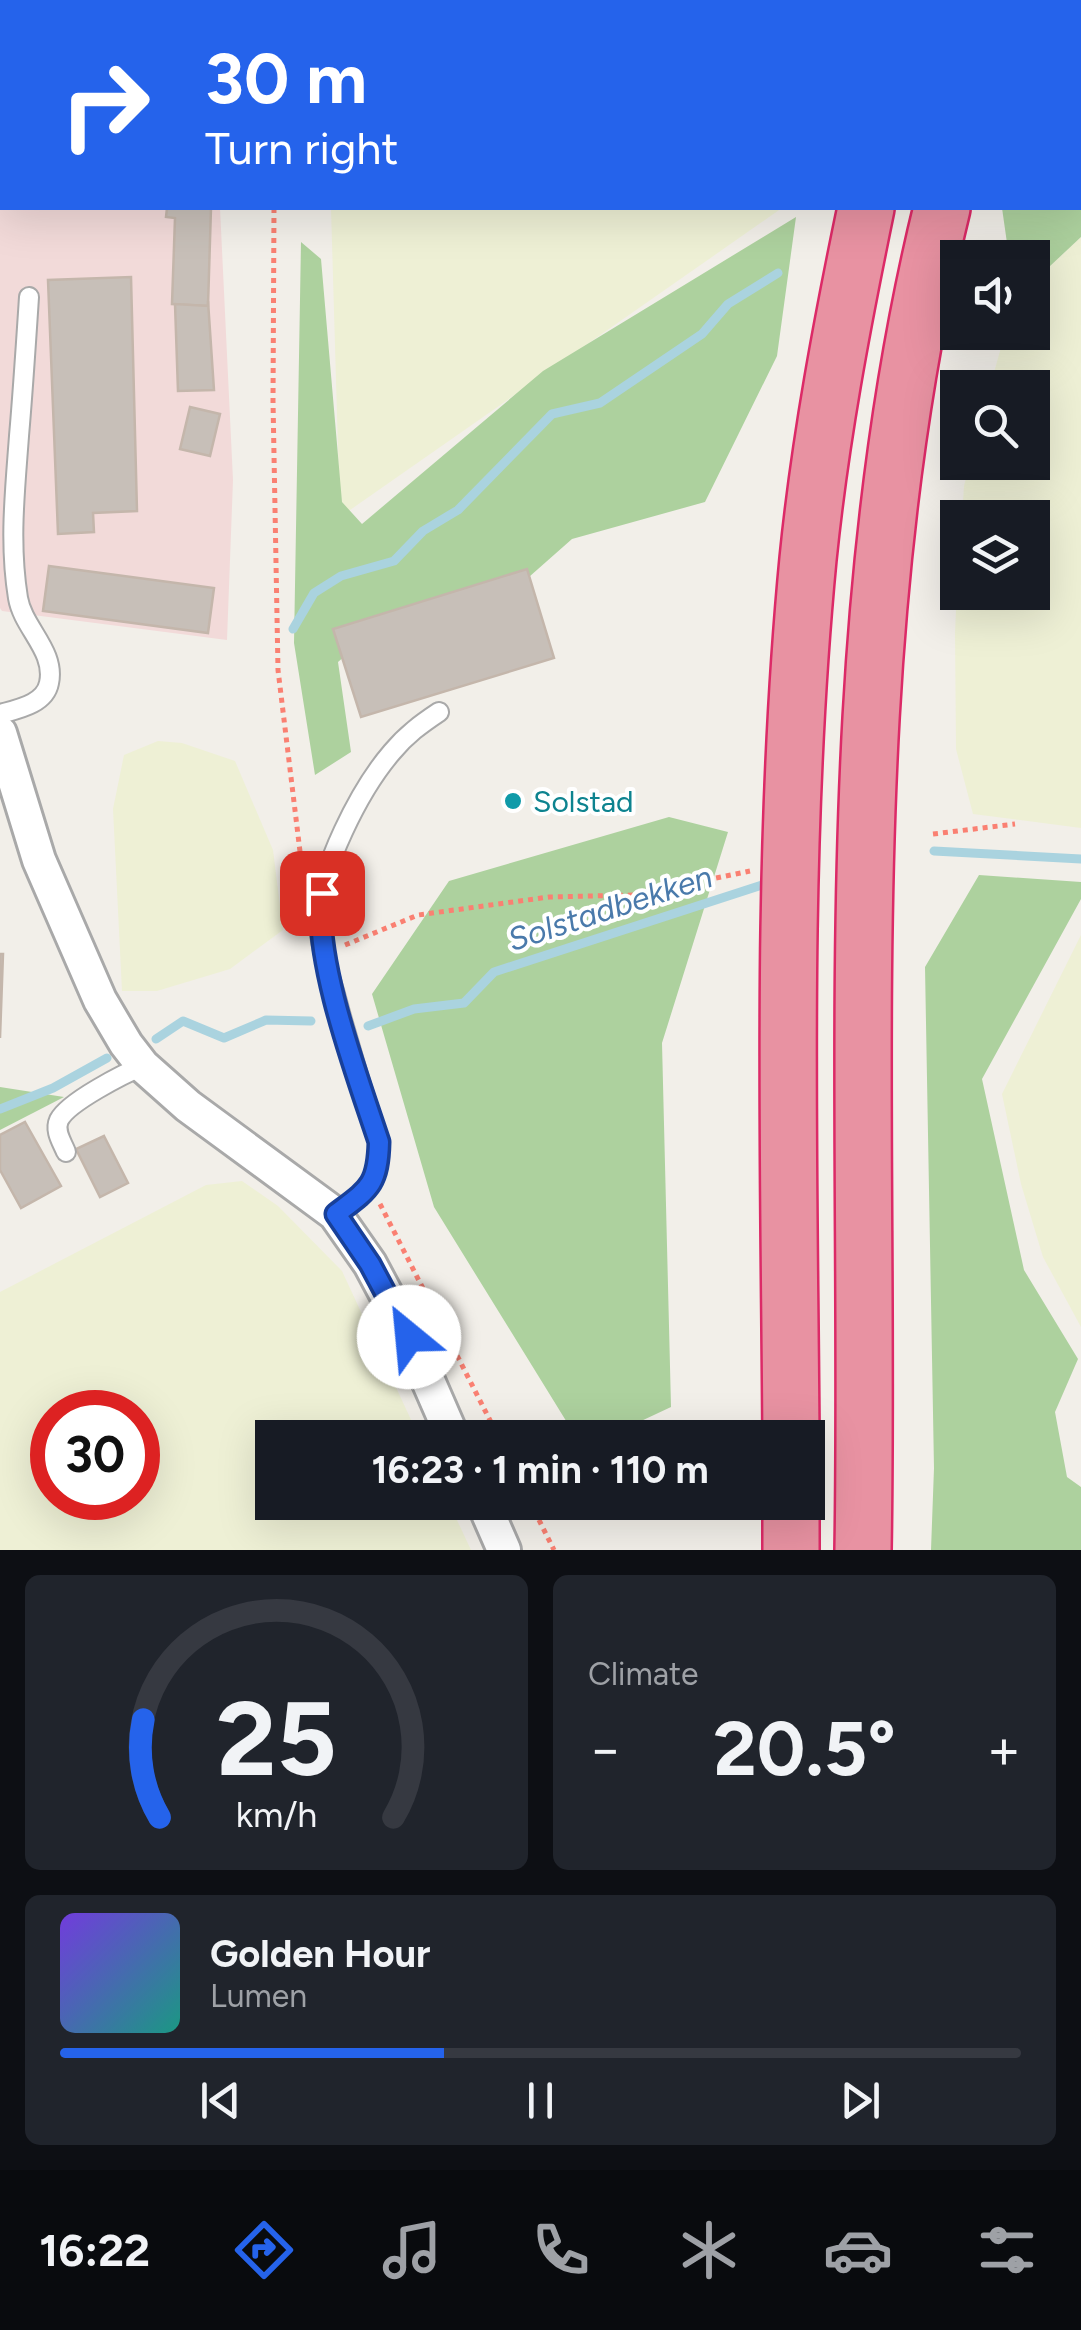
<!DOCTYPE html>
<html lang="en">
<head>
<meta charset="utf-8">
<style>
  :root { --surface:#171b24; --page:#20242c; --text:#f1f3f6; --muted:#9ea1a6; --line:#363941; --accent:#2563eb }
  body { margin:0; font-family:Figtree,sans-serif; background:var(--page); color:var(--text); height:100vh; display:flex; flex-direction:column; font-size:38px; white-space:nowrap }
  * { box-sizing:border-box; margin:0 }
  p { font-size:32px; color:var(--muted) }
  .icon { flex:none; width:55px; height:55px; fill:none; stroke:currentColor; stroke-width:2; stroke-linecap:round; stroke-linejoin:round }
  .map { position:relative; height:1550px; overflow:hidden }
  .drawer { display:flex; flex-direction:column; gap:25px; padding:25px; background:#0d0f14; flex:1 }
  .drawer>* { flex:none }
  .top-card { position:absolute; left:0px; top:0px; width:1082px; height:210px; box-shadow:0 10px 40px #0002; background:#2563eb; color:#fff; overflow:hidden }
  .controls { position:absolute; left:940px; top:240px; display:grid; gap:20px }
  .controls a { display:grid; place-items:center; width:110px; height:110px; border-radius:0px; background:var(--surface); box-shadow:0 10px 40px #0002; font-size:50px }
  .speed { position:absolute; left:30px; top:1390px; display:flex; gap:20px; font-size:50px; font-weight:700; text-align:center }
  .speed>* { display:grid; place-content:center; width:130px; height:130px; border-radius:50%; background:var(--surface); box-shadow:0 10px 40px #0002; line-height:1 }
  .speed .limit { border:15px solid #d22; background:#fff; color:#111 }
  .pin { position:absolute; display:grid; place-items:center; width:85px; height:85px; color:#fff; margin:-42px; border-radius:20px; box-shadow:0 5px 15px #0006 }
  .me { position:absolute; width:110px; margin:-55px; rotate:332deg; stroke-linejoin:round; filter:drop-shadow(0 0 8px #0008) }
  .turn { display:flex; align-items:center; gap:35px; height:210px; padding:0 40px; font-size:45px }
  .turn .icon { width:130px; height:130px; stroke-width:2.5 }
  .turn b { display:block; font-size:70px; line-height:85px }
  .big { font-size:75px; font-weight:700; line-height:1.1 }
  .drawer .card { flex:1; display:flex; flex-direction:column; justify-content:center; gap:15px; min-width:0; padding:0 35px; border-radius:15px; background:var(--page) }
  .drawer .dial { align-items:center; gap:0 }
  .dial svg { height:260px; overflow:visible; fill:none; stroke:var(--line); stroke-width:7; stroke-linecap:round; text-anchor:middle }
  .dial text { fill:var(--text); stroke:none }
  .song { display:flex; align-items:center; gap:30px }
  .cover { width:120px; height:120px; border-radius:15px; background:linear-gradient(135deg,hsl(260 70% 55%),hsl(170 70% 35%)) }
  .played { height:10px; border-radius:5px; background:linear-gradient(90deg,var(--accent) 40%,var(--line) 40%) }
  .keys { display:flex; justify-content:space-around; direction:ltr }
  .heat { display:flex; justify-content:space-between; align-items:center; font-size:55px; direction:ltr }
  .drawer .tiles { flex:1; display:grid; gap:25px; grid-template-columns:1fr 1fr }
  .card:last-child { grid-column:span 2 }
  .trip { position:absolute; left:255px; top:1420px; width:570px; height:100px; border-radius:0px; background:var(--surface); box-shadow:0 10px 40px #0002; font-weight:700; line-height:100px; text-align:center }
  .dock { display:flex; height:160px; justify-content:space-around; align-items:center; background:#090b0e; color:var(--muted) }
  .dock .icon { width:70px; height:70px }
  .dock .active { color:var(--accent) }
  .dock b { font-size:45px; color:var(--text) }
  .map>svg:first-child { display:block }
  .commercial { fill:#f2dad9 }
  .farmland { fill:#eef0d5; fill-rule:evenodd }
  .forest { fill:#add19e }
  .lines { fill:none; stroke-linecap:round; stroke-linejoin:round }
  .stream { stroke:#aad3df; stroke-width:9 }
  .building { fill:#c7bfb8; stroke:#c4b6ab; stroke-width:2.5 }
  .lane-casing { stroke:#a9a9a9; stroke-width:22 }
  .street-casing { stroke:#a9a9a9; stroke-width:38 }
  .highway-casing { stroke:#dc2a67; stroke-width:60 }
  .path { stroke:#fa8072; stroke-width:5; stroke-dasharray:5 5; stroke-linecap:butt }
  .lane { stroke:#fff; stroke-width:18 }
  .street { stroke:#fff; stroke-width:32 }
  .highway { stroke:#e892a2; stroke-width:55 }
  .route-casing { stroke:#184099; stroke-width:25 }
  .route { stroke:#2563eb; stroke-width:18 }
  .culture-dot { fill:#0f9aa8; stroke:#fff; stroke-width:4 }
  .labels { text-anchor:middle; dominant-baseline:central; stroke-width:8; stroke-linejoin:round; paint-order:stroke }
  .culture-label { font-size:30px; fill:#0d838f; stroke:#fff; text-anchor:start }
  .water-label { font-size:32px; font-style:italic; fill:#4a7aab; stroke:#fff }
</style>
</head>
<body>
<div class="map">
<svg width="1081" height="1550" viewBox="0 0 1081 1550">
  <rect width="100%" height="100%" fill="#f2efe9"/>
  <path class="commercial" d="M0,0h209v2h-207v206h218l13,272 -6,160 -225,-29 -2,-3z"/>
  <g class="farmland">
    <path d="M325,0h506v2z"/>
    <path d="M331,208h451l-442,309z"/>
    <path d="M1081,237v591l-108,-14 -17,-65 -1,-116 2,-45 1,4h74v-74l-70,-1 2,-31 6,-23 62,-1v-74l-42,-1 15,-54 27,-1 1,-50z"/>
    <path d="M158,741l24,2 53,18 38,89 10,80 -53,39 -73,22h-35l-9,-182 11,-54z"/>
    <path d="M1081,935v392l-38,-70 -22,-73 -19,-90z"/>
    <path d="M242,1181l36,25 64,65 77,166 -147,1v64l177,1 22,47h-471v-258l206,-107zM138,1412v86h-86v-86z"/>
  </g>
  <g class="forest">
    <path d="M1050,0h31v237l-48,45 -1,-24 -23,-1 -7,-49h78v-206h-31z"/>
    <path d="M796,217l-19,139 -72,146 -133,37 -76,67 -125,27 -33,29 13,90 -36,23 -21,-132 7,-401 20,17 21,243 20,22 181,-153z"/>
    <path d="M669,817l59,15 -66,211 9,364 -64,30h-31l-142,-230 -62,-213 77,-113z"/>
    <path d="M979,875l102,7v17l-99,180 42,191 54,89 -23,53 12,65 14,10v63h-150l3,-82 -9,-501z"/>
    <path d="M0,1087l64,10 -64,33z"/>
  </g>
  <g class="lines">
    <g class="stream">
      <path d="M1080,190l1,-1"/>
      <path d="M293,629l21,-36 27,-17 53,-15 29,-30 35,-21 94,-96 48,-11 102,-69 26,-30 50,-31"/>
      <path d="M934,851l147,8"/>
      <path d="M368,1026l46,-17 50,-6 30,-31 268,-87"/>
      <path d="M156,1039l27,-18 41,17 42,-18 45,1"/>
      <path d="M0,1109l53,-21 54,-30"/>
    </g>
  </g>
  <g class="building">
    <path d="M0,0h182v2h-180l-2,149z"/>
    <path d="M167,208h44l-3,98 -36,-2 3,-86 -9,-1z"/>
    <path d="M131,277l6,234 -44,2 1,19 -36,2 -10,-254z"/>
    <path d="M208,301l6,89 -36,1 -3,-87 33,2z"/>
    <path d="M190,407l30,7 -10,42 -30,-7z"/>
    <path d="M49,566l165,22 -6,45 -165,-22z"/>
    <path d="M527,569l27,89 -193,59 -28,-88z"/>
    <path d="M0,954h3l-3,84z"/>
    <path d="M25,1122l36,64 -40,22 -21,-38v-35z"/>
    <path d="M104,1136l24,47 -28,14 -24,-48z"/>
  </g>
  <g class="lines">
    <defs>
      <g id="lane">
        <path d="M0,714c18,-5 45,-10 49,-31 7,-32 -26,-55 -31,-85 -9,-55 -3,-107 1,-162 4,-46 7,-93 10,-139"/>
        <path d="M66,1152c-4,-10 -12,-21 -7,-32 9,-18 66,-47 84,-54"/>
        <path d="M335,1214c34,-25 43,-29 44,-73 -16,-48 -31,-98 -44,-147 -7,-24 -16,-50 -16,-75 -1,-49 42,-131 73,-167 14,-17 29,-28 47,-40"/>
      </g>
      <g id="street">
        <path d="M0,733l39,127 61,140 26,44 17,22 45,40 147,108 35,50 39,73 44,101"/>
        <path d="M483,1502l21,48"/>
      </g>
      <g id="highway">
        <path d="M921,2l1,-2"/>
        <path d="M999,2v-2"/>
        <path d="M791,1438c-2,-293 -11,-587 17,-879 12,-119 34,-235 58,-351"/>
        <path d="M791,1550v-48"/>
        <path d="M863,1550c8,-448 -29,-903 79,-1342"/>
      </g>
    </defs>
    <use href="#lane" class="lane-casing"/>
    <use href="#street" class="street-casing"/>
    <use href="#highway" class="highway-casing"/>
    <g class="path">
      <path d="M271,0v2"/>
      <path d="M274,208l-1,193 5,269 24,198"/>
      <path d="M933,834l82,-10"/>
      <path d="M345,945l73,-30 131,-18 85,-2 116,-24"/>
      <path d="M380,1204l119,234"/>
      <path d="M530,1502l24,48"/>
    </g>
    <use href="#lane" class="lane"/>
    <use href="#street" class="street"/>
    <use href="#highway" class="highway"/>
  </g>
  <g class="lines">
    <defs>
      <path id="route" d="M322,893c-9,66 35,182 57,249 -1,43 -10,47 -43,72l34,50 39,73"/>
    </defs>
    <use href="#route" class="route-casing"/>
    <use href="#route" class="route"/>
  </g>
  <circle class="culture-dot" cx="513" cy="801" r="10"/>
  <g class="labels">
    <g class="culture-label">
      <text x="533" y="801">Solstad</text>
    </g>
    <g class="water-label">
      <text transform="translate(610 908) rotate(-18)">Solstadbekken</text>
    </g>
  </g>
</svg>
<div class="controls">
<a><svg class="icon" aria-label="sound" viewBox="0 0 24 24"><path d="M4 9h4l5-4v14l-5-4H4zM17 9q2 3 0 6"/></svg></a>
<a><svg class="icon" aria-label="search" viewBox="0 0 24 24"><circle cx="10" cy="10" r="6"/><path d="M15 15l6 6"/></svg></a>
<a><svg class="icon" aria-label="layers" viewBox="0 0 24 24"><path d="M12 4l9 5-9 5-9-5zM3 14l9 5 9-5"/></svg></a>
</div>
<div class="speed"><div class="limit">30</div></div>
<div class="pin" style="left:322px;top:893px;background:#d93025"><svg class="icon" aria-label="arrive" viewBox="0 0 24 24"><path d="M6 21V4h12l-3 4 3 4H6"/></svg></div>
<svg class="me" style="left:409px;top:1337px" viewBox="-20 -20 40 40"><circle r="19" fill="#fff"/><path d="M0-13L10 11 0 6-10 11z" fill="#2563eb"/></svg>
<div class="trip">16:23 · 1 min · 110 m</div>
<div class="top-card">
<div class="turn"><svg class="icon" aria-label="right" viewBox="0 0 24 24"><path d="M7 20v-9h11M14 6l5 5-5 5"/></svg><div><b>30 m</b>Turn right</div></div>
</div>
</div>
<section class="drawer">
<div class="tiles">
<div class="card dial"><svg viewBox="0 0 100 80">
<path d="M14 69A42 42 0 1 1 86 69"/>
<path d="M14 69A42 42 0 0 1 9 39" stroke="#2563eb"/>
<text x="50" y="56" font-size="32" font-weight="700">25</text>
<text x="50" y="72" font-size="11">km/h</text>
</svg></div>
<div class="card"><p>Climate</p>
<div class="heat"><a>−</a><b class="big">20.5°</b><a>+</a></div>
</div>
<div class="card">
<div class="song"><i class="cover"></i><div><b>Golden Hour</b><p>Lumen</p></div></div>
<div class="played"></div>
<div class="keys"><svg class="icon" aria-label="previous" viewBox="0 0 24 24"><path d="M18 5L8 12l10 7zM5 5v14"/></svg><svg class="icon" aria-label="pause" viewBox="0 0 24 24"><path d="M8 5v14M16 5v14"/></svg><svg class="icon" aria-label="next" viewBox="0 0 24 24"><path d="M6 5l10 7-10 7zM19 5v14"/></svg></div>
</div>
</div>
</section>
<nav class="dock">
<b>16:22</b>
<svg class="icon active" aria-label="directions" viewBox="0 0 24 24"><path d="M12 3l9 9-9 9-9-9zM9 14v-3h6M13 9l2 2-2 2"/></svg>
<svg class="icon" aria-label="music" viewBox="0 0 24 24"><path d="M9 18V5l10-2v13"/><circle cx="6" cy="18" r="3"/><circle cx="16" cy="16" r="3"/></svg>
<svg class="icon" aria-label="phone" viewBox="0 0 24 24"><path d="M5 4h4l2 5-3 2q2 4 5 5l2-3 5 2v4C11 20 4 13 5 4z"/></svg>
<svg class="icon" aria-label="climate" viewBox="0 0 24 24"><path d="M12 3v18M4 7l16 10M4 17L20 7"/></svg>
<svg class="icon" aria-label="car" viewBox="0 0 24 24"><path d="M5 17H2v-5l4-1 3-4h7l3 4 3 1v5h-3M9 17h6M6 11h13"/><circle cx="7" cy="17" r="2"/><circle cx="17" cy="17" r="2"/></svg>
<svg class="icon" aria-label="filters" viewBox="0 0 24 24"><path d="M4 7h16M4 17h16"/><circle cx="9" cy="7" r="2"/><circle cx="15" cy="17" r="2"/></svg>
</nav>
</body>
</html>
